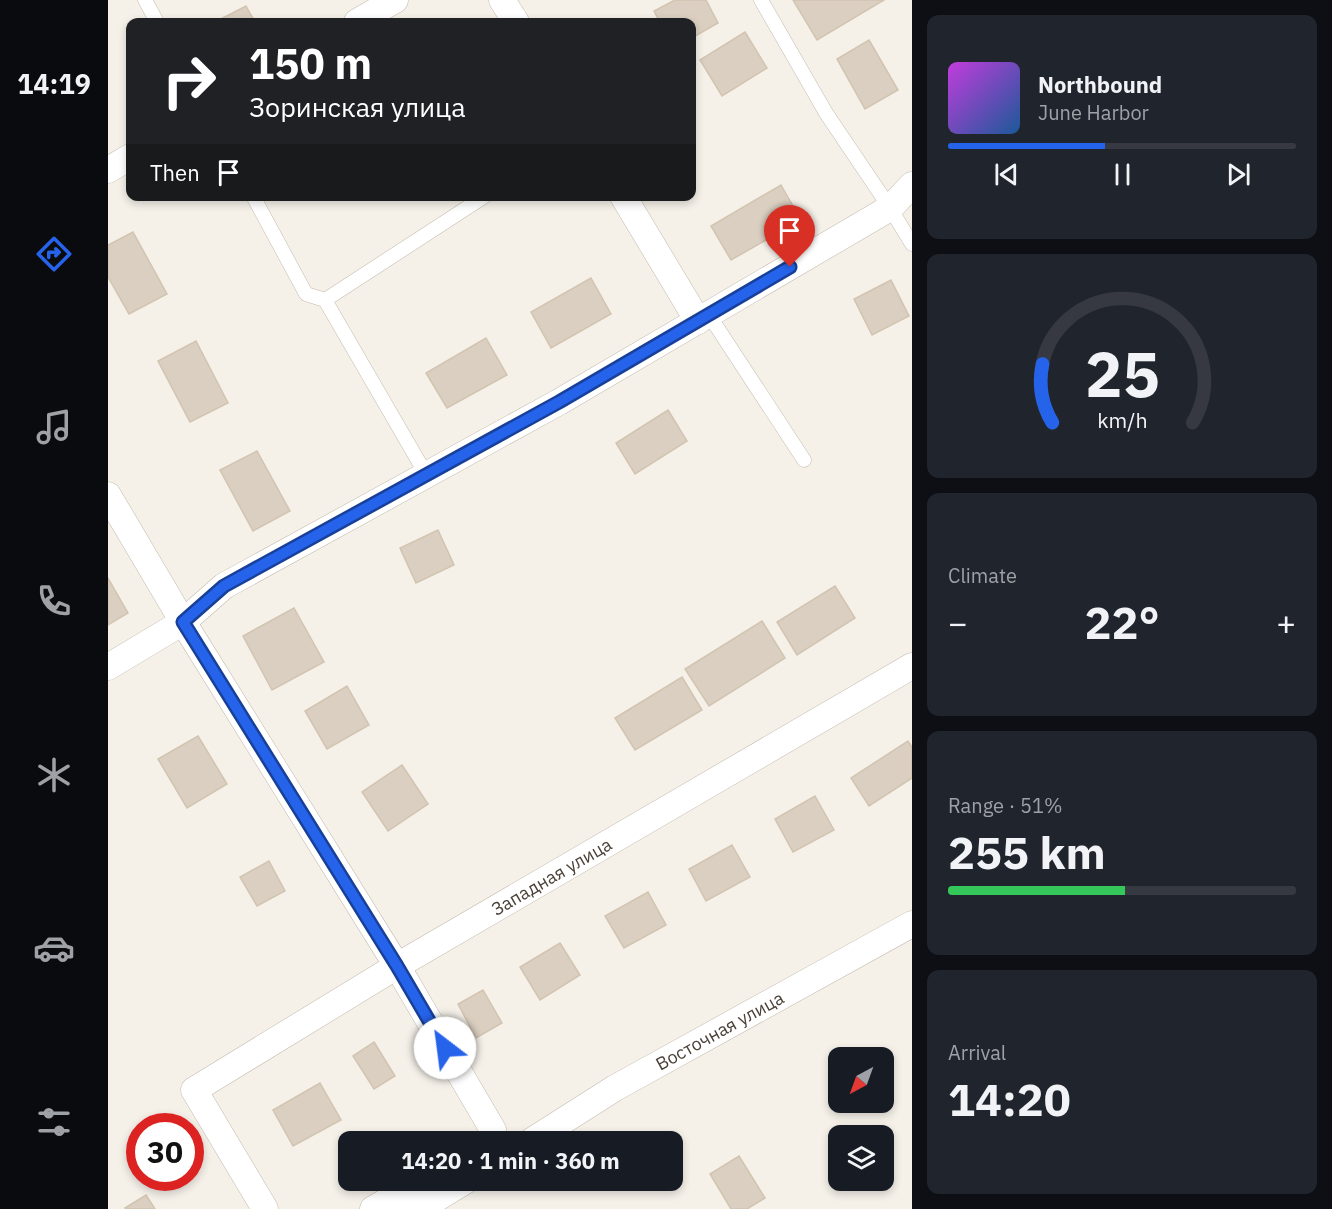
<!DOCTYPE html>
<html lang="en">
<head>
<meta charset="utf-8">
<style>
  :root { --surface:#171b24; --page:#20242c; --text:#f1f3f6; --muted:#9ea1a6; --line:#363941; --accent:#2563eb }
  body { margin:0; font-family:"IBM Plex Sans",sans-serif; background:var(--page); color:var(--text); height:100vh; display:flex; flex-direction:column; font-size:22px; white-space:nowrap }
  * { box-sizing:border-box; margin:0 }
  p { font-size:20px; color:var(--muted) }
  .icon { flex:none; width:33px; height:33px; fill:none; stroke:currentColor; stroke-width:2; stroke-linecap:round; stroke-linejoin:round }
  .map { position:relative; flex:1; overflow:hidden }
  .side { display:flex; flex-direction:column; gap:15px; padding:15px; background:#0d0f14; width:420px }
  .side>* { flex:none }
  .hud { position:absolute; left:18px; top:18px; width:570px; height:183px; border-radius:12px; box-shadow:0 3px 9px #0003; background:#202124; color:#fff; overflow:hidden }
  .needle { width:39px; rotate:221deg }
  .tools { position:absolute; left:720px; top:1047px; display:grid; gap:12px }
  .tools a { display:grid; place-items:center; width:66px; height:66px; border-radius:12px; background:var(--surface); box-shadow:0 3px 9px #0003; font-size:30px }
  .speed { position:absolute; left:18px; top:1113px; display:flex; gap:12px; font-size:30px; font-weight:700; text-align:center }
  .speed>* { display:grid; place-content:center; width:78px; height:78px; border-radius:50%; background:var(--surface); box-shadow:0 3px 9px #0003; line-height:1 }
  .speed .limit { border:9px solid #d22; background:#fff; color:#111 }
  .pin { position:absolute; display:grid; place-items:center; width:51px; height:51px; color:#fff; margin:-62px -26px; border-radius:50% 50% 50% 0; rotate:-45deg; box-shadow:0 0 6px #0007 }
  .pin .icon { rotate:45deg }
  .me { position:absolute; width:66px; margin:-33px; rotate:330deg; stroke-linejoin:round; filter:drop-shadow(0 0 4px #0008) }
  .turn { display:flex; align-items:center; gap:21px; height:126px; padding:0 24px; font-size:27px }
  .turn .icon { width:78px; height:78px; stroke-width:2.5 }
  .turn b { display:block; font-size:42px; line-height:51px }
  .then { display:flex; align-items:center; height:57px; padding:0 24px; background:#0003; gap:12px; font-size:22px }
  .big { font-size:45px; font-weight:700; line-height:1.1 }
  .side .card { flex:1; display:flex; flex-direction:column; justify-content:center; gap:9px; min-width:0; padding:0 21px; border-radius:12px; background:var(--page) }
  .side .dial { align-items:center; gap:0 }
  .dial svg { height:156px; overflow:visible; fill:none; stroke:var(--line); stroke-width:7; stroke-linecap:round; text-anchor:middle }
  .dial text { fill:var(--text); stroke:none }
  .song { display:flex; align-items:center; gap:18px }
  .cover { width:72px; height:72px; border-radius:9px; background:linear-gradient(135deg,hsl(290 70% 55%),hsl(210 70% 35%)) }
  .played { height:6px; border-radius:3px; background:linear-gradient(90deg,var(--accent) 45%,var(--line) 45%) }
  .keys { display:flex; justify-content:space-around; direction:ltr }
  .heat { display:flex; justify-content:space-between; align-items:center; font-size:33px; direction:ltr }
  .charge { height:9px; border-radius:4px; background:linear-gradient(90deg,#34c759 51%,var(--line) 0) }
  .trip { position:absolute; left:230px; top:1131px; width:345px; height:60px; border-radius:12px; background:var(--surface); box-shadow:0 3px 9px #0003; font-weight:700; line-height:60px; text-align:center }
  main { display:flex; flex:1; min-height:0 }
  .dock { display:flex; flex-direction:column; width:108px; justify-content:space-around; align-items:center; background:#090b0e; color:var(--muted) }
  .dock .icon { width:42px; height:42px }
  .dock .on { color:var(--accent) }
  .dock b { font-size:27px; color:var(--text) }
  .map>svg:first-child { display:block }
  .building { fill:#dacfc0; stroke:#d2c4b0; stroke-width:1.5 }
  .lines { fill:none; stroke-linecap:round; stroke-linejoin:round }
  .lane-casing { stroke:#c4bbae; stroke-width:15 }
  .street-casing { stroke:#c4bbae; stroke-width:27 }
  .lane { stroke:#fff; stroke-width:14 }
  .street { stroke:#fff; stroke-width:26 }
  .route-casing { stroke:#184099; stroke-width:15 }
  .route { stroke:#2563eb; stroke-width:10 }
  .labels { text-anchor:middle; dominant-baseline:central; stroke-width:4.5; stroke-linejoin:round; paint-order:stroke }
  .street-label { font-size:18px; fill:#494137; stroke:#fff }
</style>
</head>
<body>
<main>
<nav class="dock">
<b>14:19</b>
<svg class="icon on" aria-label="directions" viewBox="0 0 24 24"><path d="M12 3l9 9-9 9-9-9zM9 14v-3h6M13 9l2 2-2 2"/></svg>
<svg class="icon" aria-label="music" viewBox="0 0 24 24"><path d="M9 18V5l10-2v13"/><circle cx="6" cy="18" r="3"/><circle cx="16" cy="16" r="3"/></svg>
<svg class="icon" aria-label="phone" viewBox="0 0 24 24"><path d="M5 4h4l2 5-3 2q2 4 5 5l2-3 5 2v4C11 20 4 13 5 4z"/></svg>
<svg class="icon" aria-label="climate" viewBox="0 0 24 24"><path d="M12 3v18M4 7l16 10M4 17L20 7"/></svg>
<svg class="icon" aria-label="car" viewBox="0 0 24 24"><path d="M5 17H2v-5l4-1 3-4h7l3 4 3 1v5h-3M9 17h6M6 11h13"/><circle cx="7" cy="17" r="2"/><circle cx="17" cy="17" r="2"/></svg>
<svg class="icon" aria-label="filters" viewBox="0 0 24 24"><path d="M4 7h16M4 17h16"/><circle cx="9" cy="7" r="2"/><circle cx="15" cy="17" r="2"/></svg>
</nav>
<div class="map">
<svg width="804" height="1209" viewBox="0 0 804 1209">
  <rect width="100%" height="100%" fill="#f5f1e9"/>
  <g class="building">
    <path d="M567,0h31l12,23 -26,15v-16h-32l-6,-11z"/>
    <path d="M685,0h91l-67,40z"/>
    <path d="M138,6l9,16h-40z"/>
    <path d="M637,32l22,36 -45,28 -22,-36z"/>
    <path d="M761,40l29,50 -33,19 -28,-50z"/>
    <path d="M673,185l20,35 -70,40 -20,-34z"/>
    <path d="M25,232l34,62 -38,20 -21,-37v-32z"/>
    <path d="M483,278l20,36 -60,34 -20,-36z"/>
    <path d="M783,280l18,36 -37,19 -18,-36z"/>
    <path d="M378,338l21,37 -60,33 -21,-35z"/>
    <path d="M88,341l32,62 -38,19 -32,-61z"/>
    <path d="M560,410l19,31 -52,33 -19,-31z"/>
    <path d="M149,451l33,60 -37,20 -33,-61z"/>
    <path d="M330,530l16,35 -38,18 -16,-35z"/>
    <path d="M0,578l20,35 -20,12z"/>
    <path d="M727,586l20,32 -58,37 -20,-33z"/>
    <path d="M186,608l30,54 -52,28 -29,-54z"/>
    <path d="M654,621l23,37 -76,48 -24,-37z"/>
    <path d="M574,677l20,33 -67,40 -20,-32z"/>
    <path d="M239,686l22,39 -42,24 -22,-38z"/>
    <path d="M90,736l29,48 -40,24 -29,-49z"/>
    <path d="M800,741l4,6v31l-43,28 -18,-28z"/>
    <path d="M294,765l26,39 -40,27 -26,-39z"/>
    <path d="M707,796l19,34 -41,22 -18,-33z"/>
    <path d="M624,845l18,32 -44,24 -17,-32z"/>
    <path d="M161,861l16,30 -28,15 -17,-29z"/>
    <path d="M540,892l18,33 -42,23 -19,-32z"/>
    <path d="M452,943l20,32 -40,25 -20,-33z"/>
    <path d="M375,990l19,33 -26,15 -18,-34z"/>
    <path d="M266,1042l21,34 -21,13 -21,-33z"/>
    <path d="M212,1083l21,37 -48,26 -20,-36z"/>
    <path d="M631,1156l26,42 -18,11h-16l-21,-35z"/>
    <path d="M38,1195l9,14h-29l-1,-1z"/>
  </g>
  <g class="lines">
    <defs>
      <g id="lane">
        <path d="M37,0l12,22"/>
        <path d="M653,0l65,113 64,95 22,36"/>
        <path d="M145,196l53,98 19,6 102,176"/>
        <path d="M217,300l160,-104"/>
        <path d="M601,315l95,145"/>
      </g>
      <g id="street">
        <path d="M394,0l14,22"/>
        <path d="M249,22l38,-22"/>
        <path d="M0,170l22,-13"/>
        <path d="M515,196l75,125"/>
        <path d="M0,495l75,127 214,344 96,164 -3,12"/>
        <path d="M0,667l75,-45 41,-36 335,-184 331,-194 22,-23"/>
        <path id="s1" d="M422,1142l85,-54 297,-164"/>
        <path d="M291,1194l26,-14"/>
        <path id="s2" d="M157,1209l-71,-119 203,-124 515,-300"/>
        <path d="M265,1209l26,-15 18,9h12l38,-23"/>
      </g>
    </defs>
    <use href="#lane" class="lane-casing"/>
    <use href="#street" class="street-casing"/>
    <use href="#lane" class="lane"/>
    <use href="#street" class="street"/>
  </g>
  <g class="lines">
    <defs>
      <path id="route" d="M337,1048l-48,-82 -214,-344 41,-36 335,-184 231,-135"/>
    </defs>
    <use href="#route" class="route-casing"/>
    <use href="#route" class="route"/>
  </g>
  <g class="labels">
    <g class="street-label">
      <text stroke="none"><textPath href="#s2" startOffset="555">Западная улица</textPath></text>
      <text stroke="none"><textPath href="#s1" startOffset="220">Восточная улица</textPath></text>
    </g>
  </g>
</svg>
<div class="tools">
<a><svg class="needle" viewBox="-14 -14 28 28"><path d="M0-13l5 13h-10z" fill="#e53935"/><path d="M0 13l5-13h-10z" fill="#9ea1a6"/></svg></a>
<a><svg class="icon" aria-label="layers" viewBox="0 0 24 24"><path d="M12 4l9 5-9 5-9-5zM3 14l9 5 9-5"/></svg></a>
</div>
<div class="speed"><div class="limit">30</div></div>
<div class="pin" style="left:682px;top:267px;background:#d93025"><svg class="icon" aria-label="arrive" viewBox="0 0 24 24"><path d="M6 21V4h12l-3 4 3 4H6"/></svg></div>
<svg class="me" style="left:337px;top:1048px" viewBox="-20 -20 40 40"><circle r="19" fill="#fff"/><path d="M0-13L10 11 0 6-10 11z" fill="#2563eb"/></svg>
<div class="trip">14:20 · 1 min · 360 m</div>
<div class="hud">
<div class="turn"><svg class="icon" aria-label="right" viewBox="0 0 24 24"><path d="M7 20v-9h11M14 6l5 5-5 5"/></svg><div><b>150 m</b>Зоринская улица</div></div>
<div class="then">Then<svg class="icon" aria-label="arrive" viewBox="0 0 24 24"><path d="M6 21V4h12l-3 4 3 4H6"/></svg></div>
</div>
</div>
<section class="side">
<div class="card">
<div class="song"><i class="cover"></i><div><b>Northbound</b><p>June Harbor</p></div></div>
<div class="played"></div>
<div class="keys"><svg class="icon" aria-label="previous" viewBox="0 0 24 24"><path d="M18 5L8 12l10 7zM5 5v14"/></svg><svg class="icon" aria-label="pause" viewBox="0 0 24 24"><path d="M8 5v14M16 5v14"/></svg><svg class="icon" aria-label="next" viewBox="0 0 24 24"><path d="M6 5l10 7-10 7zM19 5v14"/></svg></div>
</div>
<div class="card dial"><svg viewBox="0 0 100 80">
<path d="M14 69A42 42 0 1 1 86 69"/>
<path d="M14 69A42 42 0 0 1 9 39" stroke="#2563eb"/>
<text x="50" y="56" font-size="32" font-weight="700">25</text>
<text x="50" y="72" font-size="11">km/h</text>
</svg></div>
<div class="card"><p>Climate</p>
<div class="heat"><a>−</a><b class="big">22°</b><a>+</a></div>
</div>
<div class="card"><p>Range · 51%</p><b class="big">255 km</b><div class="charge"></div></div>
<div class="card"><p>Arrival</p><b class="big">14:20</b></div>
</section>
</main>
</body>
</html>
